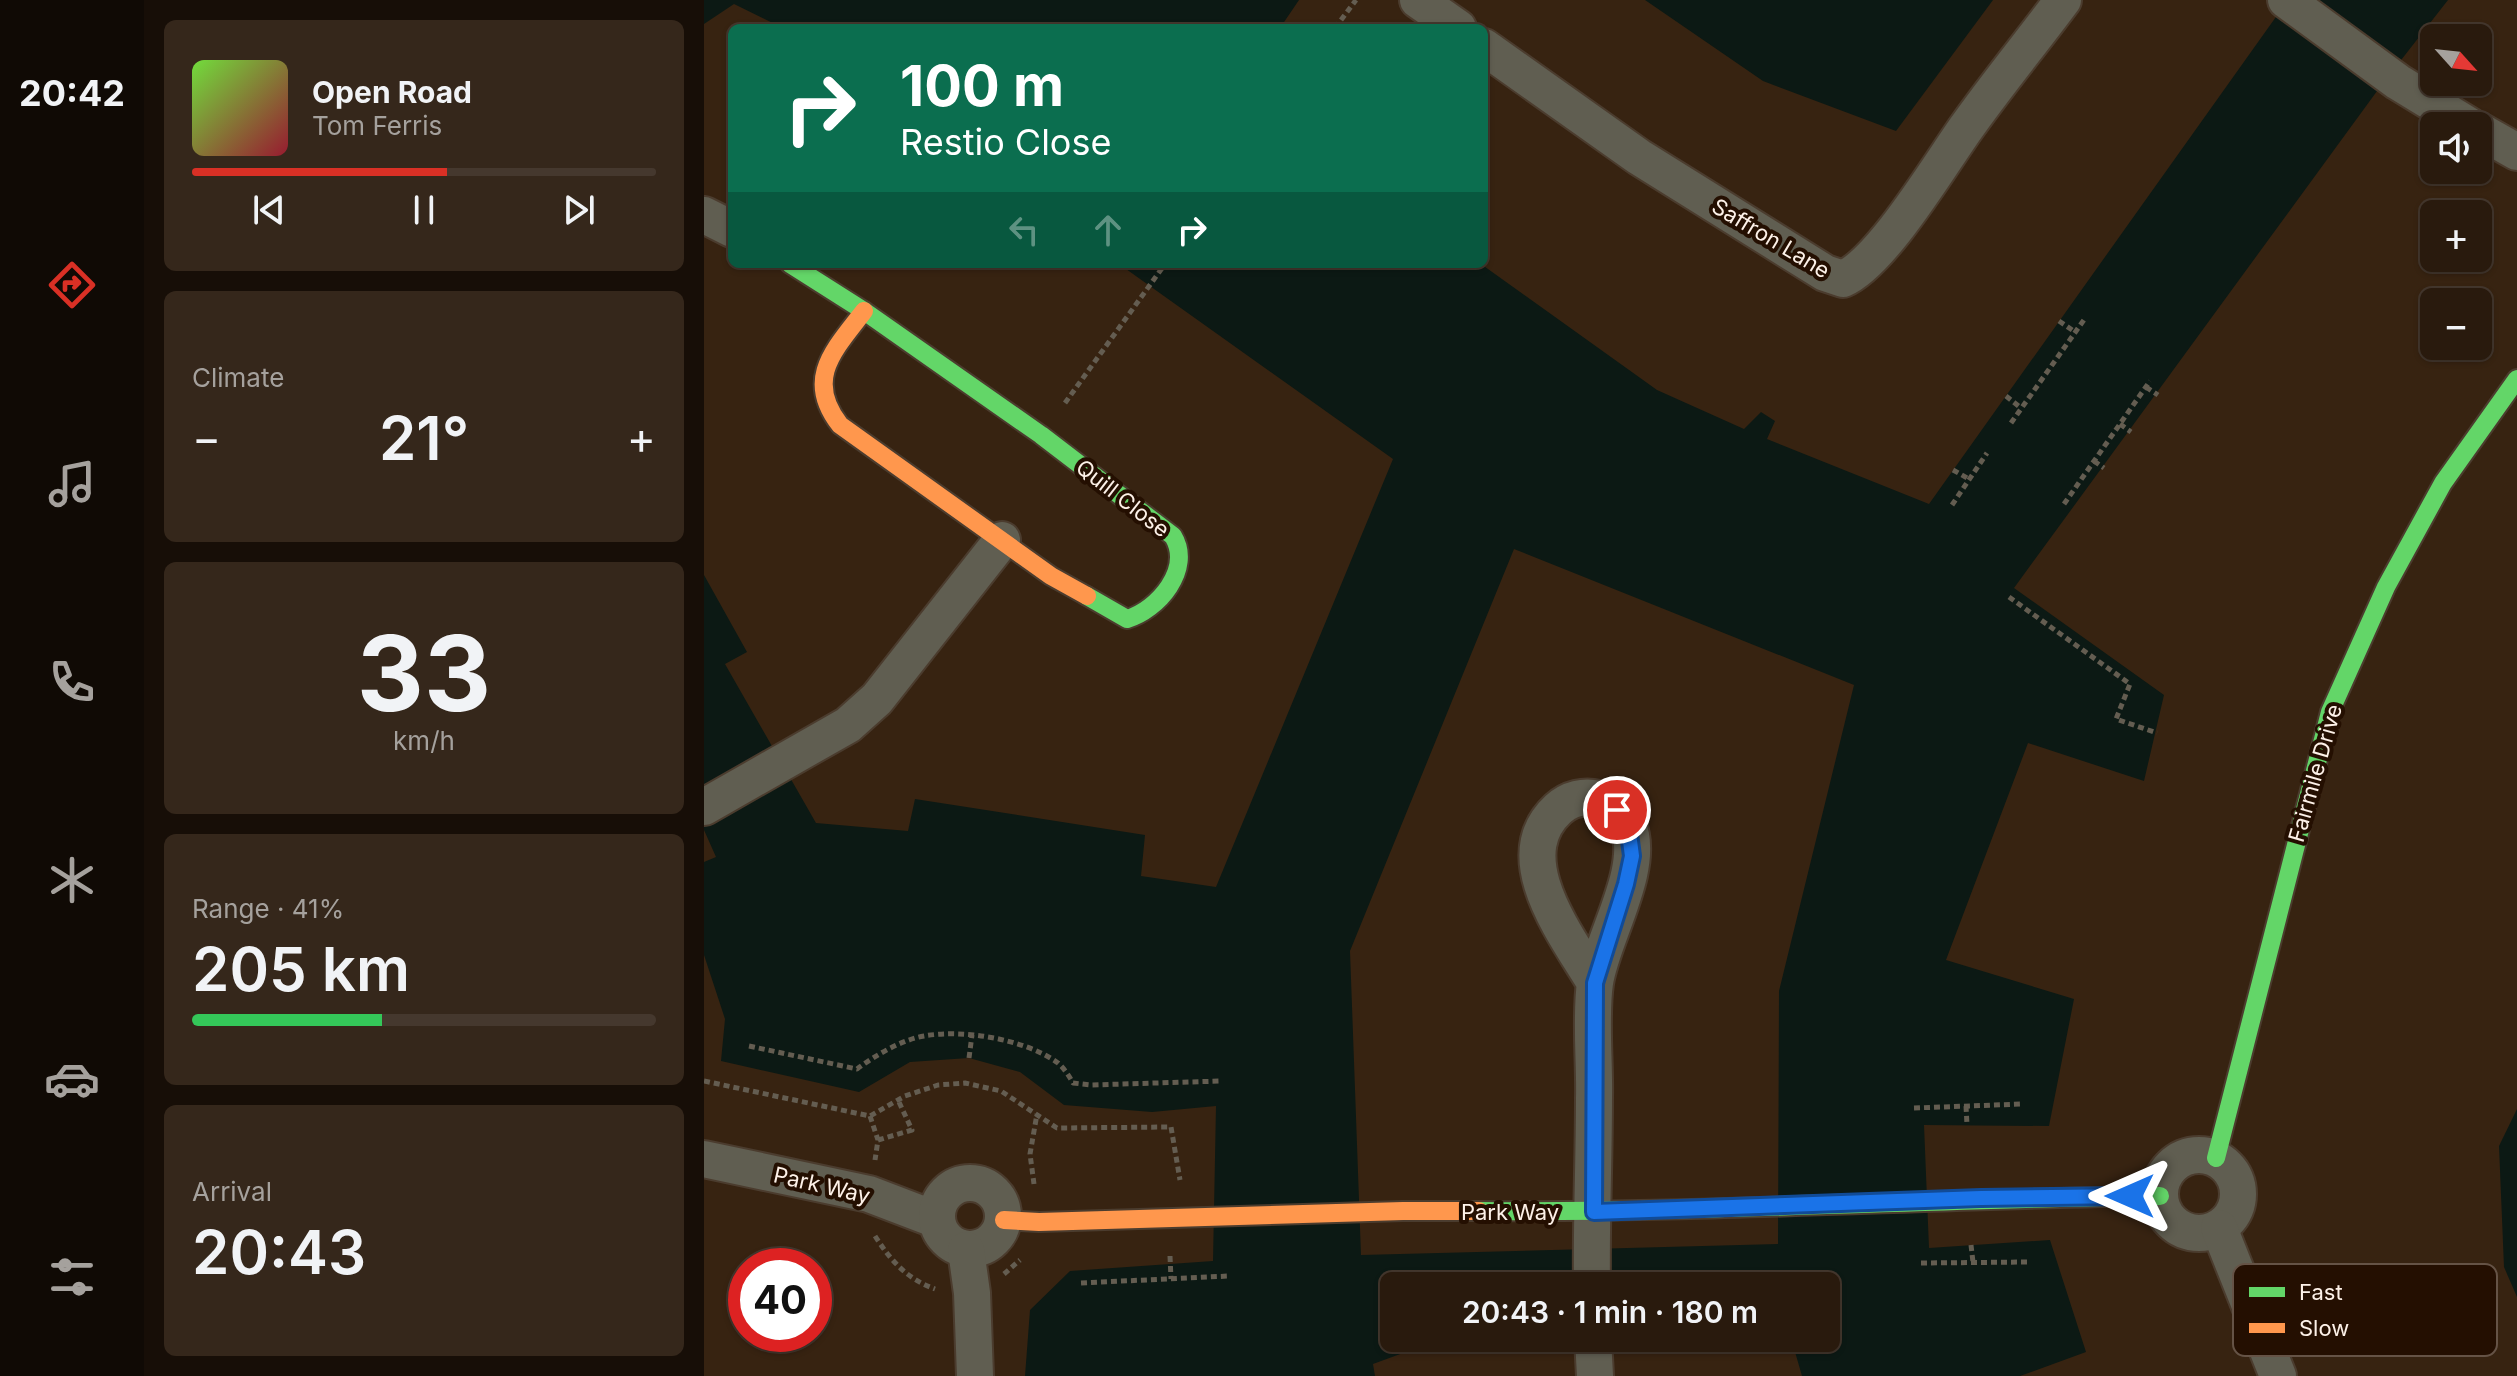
<!DOCTYPE html>
<html lang="en">
<head>
<meta charset="utf-8">
<style>
  :root { --surface:#291a0d; --page:#35271b; --text:#f1f3f6; --muted:#a5a19d; --line:#45382e; --accent:#d93025 }
  body { margin:0; font-family:Inter,sans-serif; background:var(--page); color:var(--text); height:100vh; display:flex; flex-direction:column; font-size:30px; white-space:nowrap }
  * { box-sizing:border-box; margin:0 }
  p { font-size:26px; color:var(--muted) }
  .icon { flex:none; width:44px; height:44px; fill:none; stroke:currentColor; stroke-width:2; stroke-linecap:round; stroke-linejoin:round }
  .map { position:relative; flex:1; overflow:hidden }
  .sheet { display:flex; flex-direction:column; gap:20px; padding:20px; background:#170e07; width:560px }
  .sheet>* { flex:none }
  .banner { position:absolute; left:24px; top:24px; width:760px; height:244px; border-radius:12px; box-shadow:0 2px 6px #0004,0 0 0 2px var(--line); background:#0b6e4f; color:#fff; overflow:hidden }
  .needle { width:52px; rotate:117deg }
  .controls { position:absolute; left:1716px; top:24px; display:grid; gap:16px }
  .controls a { display:grid; place-items:center; width:72px; height:72px; border-radius:12px; background:var(--surface); box-shadow:0 2px 6px #0004,0 0 0 2px var(--line); font-size:40px }
  .speed { position:absolute; left:24px; top:1248px; display:flex; gap:16px; font-size:40px; font-weight:700; text-align:center }
  .speed>* { display:grid; place-content:center; width:104px; height:104px; border-radius:50%; background:var(--surface); box-shadow:0 2px 6px #0004,0 0 0 2px var(--line); line-height:1 }
  .speed .limit { border:12px solid #d22; background:#fff; color:#111 }
  .pin { position:absolute; display:grid; place-items:center; width:68px; height:68px; color:#fff; margin:-34px; border:4px solid #fff; border-radius:50%; box-shadow:0 2px 8px #0007 }
  .me { position:absolute; width:88px; margin:-44px; rotate:270deg; stroke-linejoin:round; filter:drop-shadow(0 0 6px #0008) }
  .turn { display:flex; align-items:center; gap:28px; height:168px; padding:0 40px; font-size:36px }
  .turn .icon { width:104px; height:104px; stroke-width:2.5 }
  .turn b { display:block; font-size:56px; line-height:68px }
  .lanes { display:flex; align-items:center; height:76px; padding:0 40px; background:#0003; justify-content:center; gap:40px; direction:ltr }
  .lanes .off { opacity:.35 }
  .big { font-size:60px; font-weight:600; line-height:1.1 }
  .sheet .tile { flex:1; display:flex; flex-direction:column; justify-content:center; gap:12px; min-width:0; padding:0 28px; border-radius:12px; background:var(--page) }
  .sheet .dial { align-items:center; gap:0 }
  .dial b { font-size:104px; line-height:1 }
  .song { display:flex; align-items:center; gap:24px }
  .cover { width:96px; height:96px; border-radius:12px; background:linear-gradient(135deg,hsl(100 70% 55%),hsl(350 70% 35%)) }
  .played { height:8px; border-radius:4px; background:linear-gradient(90deg,var(--accent) 55%,var(--line) 55%) }
  .keys { display:flex; justify-content:space-around; direction:ltr }
  .heat { display:flex; justify-content:space-between; align-items:center; font-size:44px; direction:ltr }
  .charge { height:12px; border-radius:6px; background:linear-gradient(90deg,#34c759 41%,var(--line) 0) }
  .trip { position:absolute; left:676px; top:1272px; width:460px; height:80px; border-radius:12px; background:var(--surface); box-shadow:0 2px 6px #0004,0 0 0 2px var(--line); font-weight:600; line-height:80px; text-align:center }
  main { display:flex; flex:1; min-height:0 }
  .tab-bar { display:flex; flex-direction:column; width:144px; justify-content:space-around; align-items:center; background:#100a05; color:var(--muted) }
  .tab-bar .icon { width:56px; height:56px }
  .tab-bar .on { color:var(--accent) }
  .tab-bar b { font-size:36px; color:var(--text) }
  .map>svg:first-child { display:block }
  .water { fill:#0c1914; fill-rule:evenodd }
  .lines { fill:none; stroke-linecap:round; stroke-linejoin:round }
  .street-casing { stroke:#4b3c2e; stroke-width:40 }
  .fast-casing { stroke:#4b3c2e; stroke-width:22 }
  .slow-casing { stroke:#4b3c2e; stroke-width:22 }
  .path { stroke:#645d51; stroke-width:5; stroke-dasharray:6 4; stroke-linecap:butt }
  .street { stroke:#605e51; stroke-width:36 }
  .fast { stroke:#63d668; stroke-width:18 }
  .slow { stroke:#ff974d; stroke-width:18 }
  .route-casing { stroke:#114b97; stroke-width:20 }
  .route { stroke:#1a73e8; stroke-width:14 }
  .labels { text-anchor:middle; dominant-baseline:central; stroke-width:8; stroke-linejoin:round; paint-order:stroke }
  .street-label { font-size:22px; fill:#fdf1e8; stroke:#240f01 }
  .key { fill:#240f01; stroke:#655346; stroke-width:2 }
  .key-label { font-size:22px; fill:#fdf1e8 }
</style>
</head>
<body>
<main>
<nav class="tab-bar">
<b>20:42</b>
<svg class="icon on" aria-label="directions" viewBox="0 0 24 24"><path d="M12 3l9 9-9 9-9-9zM9 14v-3h6M13 9l2 2-2 2"/></svg>
<svg class="icon" aria-label="music" viewBox="0 0 24 24"><path d="M9 18V5l10-2v13"/><circle cx="6" cy="18" r="3"/><circle cx="16" cy="16" r="3"/></svg>
<svg class="icon" aria-label="phone" viewBox="0 0 24 24"><path d="M5 4h4l2 5-3 2q2 4 5 5l2-3 5 2v4C11 20 4 13 5 4z"/></svg>
<svg class="icon" aria-label="climate" viewBox="0 0 24 24"><path d="M12 3v18M4 7l16 10M4 17L20 7"/></svg>
<svg class="icon" aria-label="car" viewBox="0 0 24 24"><path d="M5 17H2v-5l4-1 3-4h7l3 4 3 1v5h-3M9 17h6M6 11h13"/><circle cx="7" cy="17" r="2"/><circle cx="17" cy="17" r="2"/></svg>
<svg class="icon" aria-label="filters" viewBox="0 0 24 24"><path d="M4 7h16M4 17h16"/><circle cx="9" cy="7" r="2"/><circle cx="15" cy="17" r="2"/></svg>
</nav>
<section class="sheet">
<div class="tile">
<div class="song"><i class="cover"></i><div><b>Open Road</b><p>Tom Ferris</p></div></div>
<div class="played"></div>
<div class="keys"><svg class="icon" aria-label="previous" viewBox="0 0 24 24"><path d="M18 5L8 12l10 7zM5 5v14"/></svg><svg class="icon" aria-label="pause" viewBox="0 0 24 24"><path d="M8 5v14M16 5v14"/></svg><svg class="icon" aria-label="next" viewBox="0 0 24 24"><path d="M6 5l10 7-10 7zM19 5v14"/></svg></div>
</div>
<div class="tile"><p>Climate</p>
<div class="heat"><a>−</a><b class="big">21°</b><a>+</a></div>
</div>
<div class="tile dial"><b>33</b><p>km/h</p></div>
<div class="tile"><p>Range · 41%</p><b class="big">205 km</b><div class="charge"></div></div>
<div class="tile"><p>Arrival</p><b class="big">20:43</b></div>
</section>
<div class="map">
<svg width="1813" height="1376" viewBox="0 0 1813 1376">
  <rect width="100%" height="100%" fill="#372311"/>
  <g class="water">
    <path d="M0,0h595l-19,28h-497l-49,-24 -30,20z"/>
    <path d="M941,0h348l-97,131 -133,-50z"/>
    <path d="M1584,0h160l-68,87 -366,501 150,107 -20,86 -116,-38 -82,217 128,39 -25,127 -125,-1 5,123 121,-8 36,112 -66,24h-218l-11,-38h35v-52h-432v52h50l-71,26 2,12h-350l5,-66 40,-39 143,-10 3,-155 -64,6 -88,-7 -44,-33 -51,-14 -59,4 -51,30 -138,-31 4,-42 -21,-64v-93l12,-5 -12,-27v-255l43,77 -22,12 91,159 92,8 7,-32 230,36 -4,41 75,11 177,-428 -274,-195h362l176,126 87,39 17,-17 14,9 -8,18 162,65zM810,549l340,136 -75,306 -1,253 -417,11 -11,-304z"/>
    <path d="M1813,1109v188l-13,-30 -5,-121z"/>
  </g>
  <g class="lines">
    <defs>
      <g id="street">
        <path d="M714,0l40,28"/>
        <path d="M1582,0l112,82 72,44"/>
        <path d="M780,47l155,110 186,116 18,6c39,-17 96,-113 123,-151 31,-44 65,-85 97,-128"/>
        <path d="M1774,130l39,22"/>
        <path d="M0,215l28,14"/>
        <path d="M0,807l144,-82 29,-26 125,-159"/>
        <circle cx="1495" cy="1194" r="39"/>
        <path d="M0,1159l165,35 68,26"/>
        <circle cx="266" cy="1216" r="33"/>
        <path d="M1515,1228l59,148"/>
        <path d="M262,1250l6,43 3,83"/>
        <path d="M888,1286c-1,-62 2,-125 2,-188 1,-34 -4,-81 1,-115 6,-44 51,-114 33,-158 -11,-28 -47,-37 -70,-16 -53,49 10,128 37,174"/>
        <path d="M889,1338l2,38"/>
      </g>
      <g id="fast">
        <path d="M86,264l74,47 177,124 132,101c20,33 -15,74 -46,83l-40,-23"/>
        <path d="M1512,1158l114,-446 56,-125 57,-104 74,-104"/>
        <path d="M775,1211c227,2 454,-12 681,-15"/>
      </g>
      <g id="slow">
        <path d="M160,311c-30,39 -60,68 -24,114l211,151 36,20"/>
        <path d="M300,1220l35,2 364,-11h76"/>
      </g>
    </defs>
    <use href="#street" class="street-casing"/>
    <use href="#fast" class="fast-casing"/>
    <use href="#slow" class="slow-casing"/>
    <g class="path">
      <path d="M631,28l21,-28"/>
      <path d="M1355,321l16,11"/>
      <path d="M1442,387l12,8"/>
      <path d="M1302,396l15,12"/>
      <path d="M361,403l100,-139"/>
      <path d="M1307,423l75,-106"/>
      <path d="M1416,424l11,8"/>
      <path d="M1390,461l10,7"/>
      <path d="M1249,470l16,9"/>
      <path d="M1360,504l86,-123"/>
      <path d="M1248,505l35,-52"/>
      <path d="M1305,597l121,87 -14,35 41,14"/>
      <path d="M45,1046l108,23c19,-14 44,-29 67,-33 39,-7 101,3 134,27 6,5 11,13 15,20l18,2 130,-4"/>
      <path d="M265,1058l3,-23"/>
      <path d="M0,1081l166,35 35,-20 33,-11 27,-2 36,8 56,37 114,-1 9,53"/>
      <path d="M1262,1106l1,19"/>
      <path d="M1210,1108l107,-4"/>
      <path d="M166,1116l8,24 -3,20"/>
      <path d="M174,1140l34,-10 -14,-30"/>
      <path d="M330,1184l-4,-30 7,-40"/>
      <path d="M171,1236c16,25 32,43 60,53"/>
      <path d="M1267,1245l2,17"/>
      <path d="M466,1256l1,23"/>
      <path d="M1217,1263l107,-1"/>
      <path d="M300,1274l16,-14"/>
      <path d="M377,1283l148,-7"/>
    </g>
    <use href="#street" class="street"/>
    <use href="#fast" class="fast"/>
    <use href="#slow" class="slow"/>
  </g>
  <g class="lines">
    <defs>
      <path id="route" d="M913,810l11,16 4,30 -6,28 -31,99 -1,229 387,-14 149,-2"/>
    </defs>
    <use href="#route" class="route-casing"/>
    <use href="#route" class="route"/>
  </g>
  <g class="labels">
    <g class="street-label">
      <text transform="translate(1067 238) rotate(31)">Saffron Lane</text>
      <text transform="translate(419 498) rotate(38)">Quill Close</text>
      <text transform="translate(1611 773) rotate(-74)">Fairmile Drive</text>
      <text transform="translate(118 1185) rotate(13)">Park Way</text>
      <text x="806" y="1212">Park Way</text>
    </g>
  </g>
  <rect x="1529" y="1264" width="264" height="92" rx="12" class="key"/>
  <rect x="1545" y="1287" width="36" height="10" fill="#63d668"/>
  <rect x="1545" y="1323" width="36" height="10" fill="#ff974d"/>
  <g class="key-label">
    <text x="1595" y="1300">Fast</text>
    <text x="1595" y="1336">Slow</text>
  </g>
</svg>
<div class="controls">
<a><svg class="needle" viewBox="-14 -14 28 28"><path d="M0-13l5 13h-10z" fill="#e53935"/><path d="M0 13l5-13h-10z" fill="#a5a19d"/></svg></a>
<a><svg class="icon" aria-label="sound" viewBox="0 0 24 24"><path d="M4 9h4l5-4v14l-5-4H4zM17 9q2 3 0 6"/></svg></a>
<a>+</a>
<a>−</a>
</div>
<div class="speed"><div class="limit">40</div></div>
<div class="pin" style="left:913px;top:810px;background:#d93025"><svg class="icon" aria-label="arrive" viewBox="0 0 24 24"><path d="M6 21V4h12l-3 4 3 4H6"/></svg></div>
<svg class="me" style="left:1426px;top:1196px" viewBox="-20 -20 40 40"><path d="M0-17L14 15 0 8-14 15z" fill="#1a73e8" stroke="#fff" stroke-width="4"/></svg>
<div class="trip">20:43 · 1 min · 180 m</div>
<div class="banner">
<div class="turn"><svg class="icon" aria-label="right" viewBox="0 0 24 24"><path d="M7 20v-9h11M14 6l5 5-5 5"/></svg><div><b>100 m</b>Restio Close</div></div>
<div class="lanes"><svg class="icon off" aria-label="left" viewBox="0 0 24 24"><path d="M17 20v-9H6M10 6l-5 5 5 5"/></svg><svg class="icon off" aria-label="ahead" viewBox="0 0 24 24"><path d="M12 20V5M6 11l6-6 6 6"/></svg><svg class="icon" aria-label="right" viewBox="0 0 24 24"><path d="M7 20v-9h11M14 6l5 5-5 5"/></svg></div>
</div>
</div>
</main>
</body>
</html>
